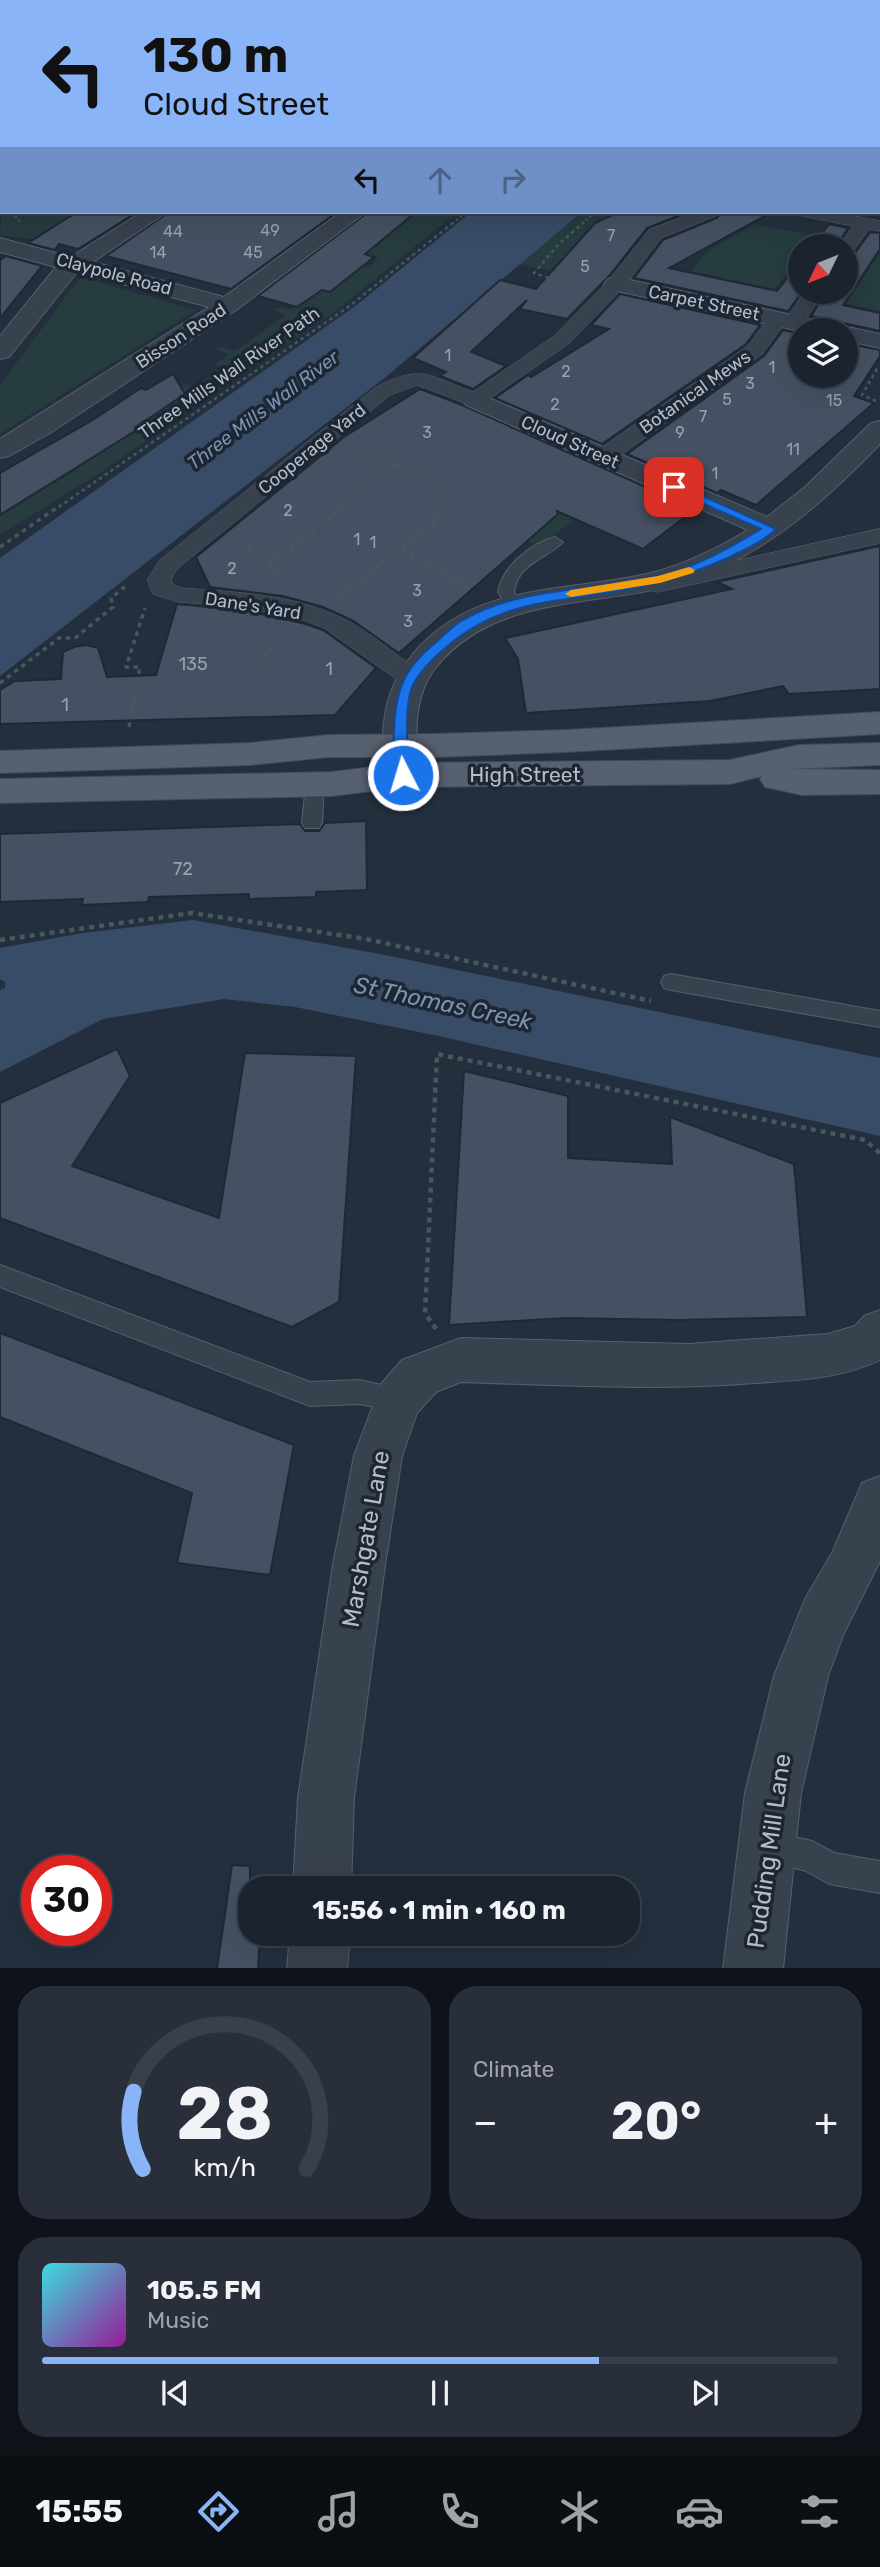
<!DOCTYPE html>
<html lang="en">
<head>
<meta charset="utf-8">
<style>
  :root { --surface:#1b232e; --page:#282f3a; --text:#f1f3f6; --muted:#a0a4aa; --line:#39404a; --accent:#8ab4f8 }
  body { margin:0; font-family:Rubik,sans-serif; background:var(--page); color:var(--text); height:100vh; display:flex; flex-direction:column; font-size:26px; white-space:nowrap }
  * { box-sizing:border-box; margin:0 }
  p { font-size:23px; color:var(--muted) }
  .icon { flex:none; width:38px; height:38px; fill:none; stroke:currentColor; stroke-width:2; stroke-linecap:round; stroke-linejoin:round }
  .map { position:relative; height:1968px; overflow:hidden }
  .sheet { display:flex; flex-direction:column; gap:18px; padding:18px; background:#0f1319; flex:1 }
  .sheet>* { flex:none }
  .banner { position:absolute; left:0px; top:0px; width:880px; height:214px; box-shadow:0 7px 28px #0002,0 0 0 2px var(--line); background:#8ab4f8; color:#111; overflow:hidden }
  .needle { width:46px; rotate:227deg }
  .buttons { position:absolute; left:788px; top:234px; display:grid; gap:14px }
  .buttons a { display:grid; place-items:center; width:70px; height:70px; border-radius:50%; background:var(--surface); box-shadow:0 7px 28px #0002,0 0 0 2px var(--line); font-size:35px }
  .speed { position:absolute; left:21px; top:1855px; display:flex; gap:14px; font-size:35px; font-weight:700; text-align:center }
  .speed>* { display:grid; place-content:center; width:91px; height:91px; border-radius:50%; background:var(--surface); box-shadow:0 7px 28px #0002,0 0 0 2px var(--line); line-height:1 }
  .speed .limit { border:10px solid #d22; background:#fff; color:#111 }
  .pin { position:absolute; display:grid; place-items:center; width:60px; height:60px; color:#fff; margin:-30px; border-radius:14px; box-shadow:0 4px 10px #0006 }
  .me { position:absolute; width:77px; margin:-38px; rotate:355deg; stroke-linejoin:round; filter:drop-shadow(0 0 5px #0008) }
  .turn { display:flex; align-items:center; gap:24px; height:147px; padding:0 28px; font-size:32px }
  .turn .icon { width:91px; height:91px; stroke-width:2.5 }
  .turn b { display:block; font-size:49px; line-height:60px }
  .lanes { display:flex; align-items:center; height:66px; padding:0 28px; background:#0003; justify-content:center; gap:35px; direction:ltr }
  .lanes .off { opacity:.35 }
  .big { font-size:52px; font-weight:700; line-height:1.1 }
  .sheet .widget { flex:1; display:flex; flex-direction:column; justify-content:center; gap:10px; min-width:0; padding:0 24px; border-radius:28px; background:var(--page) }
  .sheet .dial { align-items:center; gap:0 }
  .dial svg { height:182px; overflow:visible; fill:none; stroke:var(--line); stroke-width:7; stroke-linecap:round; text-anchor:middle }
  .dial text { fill:var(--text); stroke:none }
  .song { display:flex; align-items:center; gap:21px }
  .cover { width:84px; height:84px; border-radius:10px; background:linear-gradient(135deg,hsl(180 70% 55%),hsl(300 70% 35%)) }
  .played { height:7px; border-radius:4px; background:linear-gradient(90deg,var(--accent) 70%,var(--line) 70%) }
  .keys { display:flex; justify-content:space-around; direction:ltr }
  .heat { display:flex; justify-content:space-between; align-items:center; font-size:38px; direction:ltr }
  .sheet .tiles { flex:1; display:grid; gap:18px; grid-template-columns:1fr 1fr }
  .widget:last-child { grid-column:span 2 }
  .trip { position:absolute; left:238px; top:1876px; width:402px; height:70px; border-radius:28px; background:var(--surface); box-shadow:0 7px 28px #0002,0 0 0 2px var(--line); font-weight:700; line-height:70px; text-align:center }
  .menu { display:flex; height:112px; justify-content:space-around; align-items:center; background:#0b0e12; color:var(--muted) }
  .menu .icon { width:49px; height:49px }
  .menu .active { color:var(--accent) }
  .menu b { font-size:32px; color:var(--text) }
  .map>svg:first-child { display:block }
  .green { fill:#263c3f }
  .water { fill:#394c67 }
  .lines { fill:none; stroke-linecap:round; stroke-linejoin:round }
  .river { fill:#394c67; fill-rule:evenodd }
  .building { fill:#455162; stroke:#1f2835; stroke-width:2 }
  .service-casing { stroke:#565f6c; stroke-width:2 }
  .pedestrian-casing { stroke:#565f6c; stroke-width:1 }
  .minor-casing { stroke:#565f6c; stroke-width:2 }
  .primary-casing { stroke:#414a57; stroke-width:2 }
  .path-far3 { stroke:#44595c; stroke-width:2; stroke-dasharray:2.5 2.5; stroke-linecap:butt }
  .path-far2 { stroke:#44595c; stroke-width:2.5; stroke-dasharray:3.5 3.5; stroke-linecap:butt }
  .path-far1 { stroke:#44595c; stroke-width:3.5; stroke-dasharray:4.5 4.5; stroke-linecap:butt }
  .path { stroke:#44595c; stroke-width:4.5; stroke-dasharray:5 5; stroke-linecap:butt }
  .service { fill:#38414e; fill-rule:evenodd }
  .pedestrian { fill:#38414e; fill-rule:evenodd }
  .minor { fill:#38414e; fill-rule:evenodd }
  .primary { fill:#56606e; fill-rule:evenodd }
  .route { fill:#1a73e8; stroke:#114b97; stroke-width:2 }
  .slow { fill:#f59e0b }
  .labels { text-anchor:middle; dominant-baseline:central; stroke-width:7; stroke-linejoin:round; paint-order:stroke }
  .far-number-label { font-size:16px; fill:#98a1af }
  .far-street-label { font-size:18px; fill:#b4bcc9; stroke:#1d2633 }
  .number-label { font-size:18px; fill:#98a1af }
  .far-water-label { font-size:19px; font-style:italic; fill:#7c92b1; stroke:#1d2633 }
  .street-label { font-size:21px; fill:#b4bcc9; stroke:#1d2633 }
  .water-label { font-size:23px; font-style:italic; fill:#7c92b1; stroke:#1d2633 }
  .near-street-label { font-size:24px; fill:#b4bcc9; stroke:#1d2633 }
</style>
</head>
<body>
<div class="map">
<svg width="880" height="1969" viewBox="0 0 880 1969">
  <rect width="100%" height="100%" fill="#242f3e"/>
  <g class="green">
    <path d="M461,0h419v39l-2,-37z"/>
    <path d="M2,208v4h89l-26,14 -8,-2 -23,15 -34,-4z"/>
    <path d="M416,212h41l-121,99 -238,163 -98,61v-20l14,-8 -14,-10 4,-2 16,8 28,-16 -16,-8 6,-4 16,8 24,-14 -16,-9 10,-6 16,7 22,-14 -15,-7 6,-4 17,6 24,-15 -16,-7 60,-36 9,3 28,-19 -8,-4 14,-10 -14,-5 4,-3 16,5 51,-36 -12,-5 4,-3 12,3 22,-18 -9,-7 27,7 12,-10 13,-19 14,4 10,-9 -24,-6 1,-2 11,2 40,-31 -13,-4h14z"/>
    <path d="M582,212h37l-12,5 -58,54 -29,-7z"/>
    <path d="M755,224l60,12 -8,11h-7v9l-25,33 -84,-18 18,-21z"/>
    <path d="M880,253v58l-34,-7z"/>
    <path d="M84,278l112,32 -196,124v-49l78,-105z"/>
    <path d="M492,484l82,36 -35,26 -82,-37z"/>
  </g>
  <g class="water">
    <path d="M471,212h111l-195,164 -387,300v-118l358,-254z"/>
    <path d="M193,920l192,35 495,103v78l-446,-101 -139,-28 -71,-8 -121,20 -103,53v-82l5,-2v-6l-5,-3v-31l83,-15z"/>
  </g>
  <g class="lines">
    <path class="river" d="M880,48v20l-2,1v-20z"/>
  </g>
  <g class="building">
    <path d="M77,212h60l-59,37 -19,-5 -4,6 -27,-7z"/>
    <path d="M169,212h168l-106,77 -125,-33z"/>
    <path d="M368,212h48l-51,42 9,3 -44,35 -8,-2 -25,17 -39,-11z"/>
    <path d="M619,212h69l-41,16 -38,48 -42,43 -47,-10 7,-9 -56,52 35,14 -33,23 -33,-13 6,-4 -33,-14 87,-78 36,9 59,-66z"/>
    <path d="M722,212h50l-103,56 108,23 23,-29 2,30 -14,19 -154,-33 29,-38 54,-22z"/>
    <path d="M829,224l19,4 -12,19h-24z"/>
    <path d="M870,232l10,1v16l-37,56 37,8v18l-69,-15 15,-24h19v-34l8,-2z"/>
    <path d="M6,256l36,10 -42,52v-58z"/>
    <path d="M620,294l140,31 -14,19 -144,100 -107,-46 33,-23 3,2 78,-48 -18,-4z"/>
    <path d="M783,330l17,4v42h45v-33l35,7v6l-26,40 20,7 -118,102 -35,-15 -4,3 -23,-10 5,-7 -9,-6 -12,6 -51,-22 137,-98z"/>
    <path d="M173,374l12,20 -46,31 4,1 -143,89v-42l93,-53 48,-32 5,2z"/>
    <path d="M420,389l42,16 233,104 -52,40 -86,-38 1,3 -159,139 -47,-33 -29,-13 -40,-11 -73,-9 -14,-30 148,-120z"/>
    <path d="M880,546v143l-91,5 -6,-8 -73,15 -184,12 -8,-54 -13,-21 227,-49 -15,-7z"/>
    <path d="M177,604l66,6 59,13 21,7 53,38 -41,47 -335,9v-34l15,-9 46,-2 2,-27 11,-5 12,-2 12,3 9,29 49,-2z"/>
    <path d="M366,821l1,69 -51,2v5l-67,2v-5l-100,3 -1,5 -66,3 1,-6 -83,3v-68l300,-10 5,7h14l6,-8z"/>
    <path d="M117,1049l13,27 -58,90 147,52 26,-165 111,3 -17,246 -47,25 -292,-109v-115z"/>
    <path d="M464,1071l104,25v62l104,6 -2,-47 124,47 13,153 -129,3 -113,-2 -116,7z"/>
    <path d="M0,1333l294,112 -24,130 -93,-12 15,-70 -192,-76z"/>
    <path d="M232,1865l18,1v68h10l-2,35h-41z"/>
  </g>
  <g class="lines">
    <defs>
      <g id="service">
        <path d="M109,0h14l-15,2z"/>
        <rect x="197" y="0" width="10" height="2"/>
        <path d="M2,30v6l-2,1v-6z"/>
        <path d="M689,472l7,4c-6,8 -17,17 -27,14l-3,-3 3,-3z"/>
        <path d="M555,537l8,5c-17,17 -45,21 -49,50l8,12 -2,4h-12l-10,-16c4,-25 32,-48 57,-55z"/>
        <path d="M315,778l7,1 2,5 -2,39 -3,5h-14l-3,-5 4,-39 2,-5z"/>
        <path d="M671,974l209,37v16l-209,-37 -7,-2 -3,-6 3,-6z"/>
        <path d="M0,1265l310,117 50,-2 47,11 4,9 -4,9 -9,3 -38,-8 -50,2 -310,-119z"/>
        <path d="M768,1831l44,10 22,12 46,8v32l-51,-9 -23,-13 -49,-13 -5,-11 5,-11z"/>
      </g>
      <g id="pedestrian">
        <path d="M695,212h24l-3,4 -55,22 -38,50 -55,56 -86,60h-14l-51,-19 -27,10 -213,174 -6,11 2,5 9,3c51,4 110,6 158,29 28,13 54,37 80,54l4,6 -4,6 -9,2 -9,-2 -78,-55 -21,-8 -60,-13 -65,-5 -25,-8 -6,-14 13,-20 216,-173c46,-23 51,-12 97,5l81,-56 55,-56 40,-50z"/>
        <path d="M799,212h35l46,9v10l-11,-2 -18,25 -6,1v-8h-7l15,-21 -51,-10z"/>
        <path d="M805,292h19l-23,34 -7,2 -9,-5 -23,31 -151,108h-16l-3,-5 3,-5 153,-106 23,-32 7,-2 9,5z"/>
        <path d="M880,529v14l-222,49 -9,-2 -3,-5 3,-5 9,-2z"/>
      </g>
      <g id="minor">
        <path d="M2,104v12l-2,1v-12z"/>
        <path d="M0,180h2l-2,14z"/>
        <path d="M142,212h25l-74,50 131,35 117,-85h25l-130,98 -186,123 -41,23 -9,2v-19l209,-132 -132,-35 -68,85 -9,2v-23l56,-69 -56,-15v-14l71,19z"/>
        <path d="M616,277l264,57v14l-35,-8v-9h-45l-192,-42 -4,-5 4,-5z"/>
        <path d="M475,392l292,125 37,-29 67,-65 9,-2v23c-54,56 -110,106 -183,134 -86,32 -196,10 -261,89 -18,23 -21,52 -19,80 1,14 5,25 -2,36l-12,4 -12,-4c-11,-17 -9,-48 -6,-68 4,-27 17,-50 36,-70 61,-63 151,-53 230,-72 34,-9 67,-25 97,-43l-282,-125 -4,-5 4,-5z"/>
        <path d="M880,1310v50c-40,19 -81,20 -125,23 -98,8 -196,2 -294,-1l-25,10 -19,21 -15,43 -17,109 -31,233 -3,90h-58l5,-90 35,-233 21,-109 27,-72 21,-24 59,-22 228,6 139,-10 27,-8 9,-10z"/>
        <path d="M880,1476v85l-36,72 -16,43 -27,117 -18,176h-60l22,-176 29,-117 31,-77 27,-46 30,-70z"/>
        <path d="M290,1934h60l-3,35h-60z"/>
      </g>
      <g id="primary">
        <path d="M880,712v22l-314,18 -131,5h-106l-79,8 -250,8v-22l250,-8 79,-8 106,-1 131,-4z"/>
        <path d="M880,743v22l-90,4 90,1v24l-78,1 -37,-8 -5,-8 2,-3 -32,8 -327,3 -71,9 -332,7v-24l332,-7 71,-9 327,-3 69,-15z"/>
      </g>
    </defs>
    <use href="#service" class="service-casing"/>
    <use href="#pedestrian" class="pedestrian-casing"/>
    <use href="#minor" class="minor-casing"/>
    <use href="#primary" class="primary-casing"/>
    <g class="path-far3">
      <path d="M543,0l2,2"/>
      <path d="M12,212l9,11"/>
      <path d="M452,224l14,-12"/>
      <path d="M582,224l13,-12"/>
    </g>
    <g class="path-far2">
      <path d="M575,287l-41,-14 24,-28 26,-23"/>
      <path d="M876,401l-14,-6 16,-28"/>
      <path d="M349,456l17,-4 65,27 5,12 -10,7 11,5v8"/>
      <path d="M53,511l298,-206 103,-83"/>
      <path d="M337,511l58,-47"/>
    </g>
    <g class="path-far1">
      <path d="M241,542l42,35"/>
      <path d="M0,547l55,-38"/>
      <path d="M402,549l69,41"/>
      <path d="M269,565l70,-56"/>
      <path d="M340,597l98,-77 -1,-11"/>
      <path d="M260,665l12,-21"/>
      <path d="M0,683l59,-45h16l38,-31 -2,-9 17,-14"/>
      <path d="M129,727l11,-60h-14l19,-59"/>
    </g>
    <g class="path">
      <path d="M0,940l192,-27 174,26 285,62"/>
      <path d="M436,1329l-11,-16 12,-259 428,86 15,13"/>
    </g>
    <use href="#service" class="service"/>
    <use href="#pedestrian" class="pedestrian"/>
    <use href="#minor" class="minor"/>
    <use href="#primary" class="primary"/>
  </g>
  <path class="route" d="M670,485h8l98,44c-13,13 -34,22 -51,30 -31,14 -62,23 -96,30 -71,14 -127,9 -185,60 -12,10 -24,22 -31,36 -10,22 -5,67 -3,90l-2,4h-10c-8,-18 -4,-44 -3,-63 3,-33 14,-51 39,-72 8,-7 16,-15 24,-21 66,-41 151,-30 222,-53 28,-10 55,-25 81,-41l-91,-40z"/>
  <path class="slow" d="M689,567l6,3 -2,3 -33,10 -89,14 -6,-3 6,-4 87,-14z"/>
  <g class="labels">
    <g class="far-number-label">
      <text x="270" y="230">49</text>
      <text x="173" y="231">44</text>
      <text x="611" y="235">7</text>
      <text x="158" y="252">14</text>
      <text x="253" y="252">45</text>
      <text x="585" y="266">5</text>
      <text x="448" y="355">1</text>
      <text x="772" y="367">1</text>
      <text x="566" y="371">2</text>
      <text x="750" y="383">3</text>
      <text x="727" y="399">5</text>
      <text x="834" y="400">15</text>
      <text x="555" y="404">2</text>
      <text x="703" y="416">7</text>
      <text x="427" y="432">3</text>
      <text x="680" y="432">9</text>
      <text x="793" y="449">11</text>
      <text x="715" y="473">1</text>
      <text x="288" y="510">2</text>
      <text x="357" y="539">1</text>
      <text x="373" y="542">1</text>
      <text x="232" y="568">2</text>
      <text x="417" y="590">3</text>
      <text x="408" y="621">3</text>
    </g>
    <g class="far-street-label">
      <text transform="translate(114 274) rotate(15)">Claypole Road</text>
      <text transform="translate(704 303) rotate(12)">Carpet Street</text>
      <text transform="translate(181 336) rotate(-33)">Bisson Road</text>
      <text transform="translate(229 373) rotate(-35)">Three Mills Wall River Path</text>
      <text transform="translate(695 392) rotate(-35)">Botanical Mews</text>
      <text transform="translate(570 442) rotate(24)">Cloud Street</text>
      <text transform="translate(312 449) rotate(-39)">Cooperage Yard</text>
      <text transform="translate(253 606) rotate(9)">Dane's Yard</text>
    </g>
    <g class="number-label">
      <text x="193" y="664">135</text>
      <text x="329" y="669">1</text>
      <text x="65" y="705">1</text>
      <text x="183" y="869">72</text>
    </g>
    <g class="far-water-label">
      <text transform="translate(263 410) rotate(-37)">Three Mills Wall River</text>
    </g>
    <g class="street-label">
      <text x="525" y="774">High Street</text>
    </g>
    <g class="water-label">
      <text transform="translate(443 1003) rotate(12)">St Thomas Creek</text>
    </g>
    <g class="near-street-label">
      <text transform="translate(366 1539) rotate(-80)">Marshgate Lane</text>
      <text transform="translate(769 1851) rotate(-82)">Pudding Mill Lane</text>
    </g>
  </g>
</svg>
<div class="buttons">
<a><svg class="needle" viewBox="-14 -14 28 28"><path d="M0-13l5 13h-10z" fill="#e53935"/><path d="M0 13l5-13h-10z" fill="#a0a4aa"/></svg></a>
<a><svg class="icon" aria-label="layers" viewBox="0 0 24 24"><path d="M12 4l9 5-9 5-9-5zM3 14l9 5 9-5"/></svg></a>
</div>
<div class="speed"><div class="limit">30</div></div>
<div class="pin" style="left:674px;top:487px;background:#d93025"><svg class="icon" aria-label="arrive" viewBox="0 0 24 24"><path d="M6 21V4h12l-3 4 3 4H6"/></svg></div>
<svg class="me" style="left:403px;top:775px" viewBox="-20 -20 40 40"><circle r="17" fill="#1a73e8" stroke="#fff" stroke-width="3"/><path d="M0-11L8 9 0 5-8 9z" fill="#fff"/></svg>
<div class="trip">15:56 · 1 min · 160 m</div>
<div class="banner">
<div class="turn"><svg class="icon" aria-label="left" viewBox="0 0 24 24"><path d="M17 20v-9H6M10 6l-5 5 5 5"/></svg><div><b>130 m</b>Cloud Street</div></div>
<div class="lanes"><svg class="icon" aria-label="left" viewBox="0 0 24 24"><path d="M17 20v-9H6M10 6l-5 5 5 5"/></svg><svg class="icon off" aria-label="ahead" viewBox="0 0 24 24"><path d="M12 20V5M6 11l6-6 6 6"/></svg><svg class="icon off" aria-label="right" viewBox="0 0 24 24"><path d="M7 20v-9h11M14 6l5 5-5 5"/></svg></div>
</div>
</div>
<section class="sheet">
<div class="tiles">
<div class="widget dial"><svg viewBox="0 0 100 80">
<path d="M14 69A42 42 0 1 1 86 69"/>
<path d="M14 69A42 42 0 0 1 10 35" stroke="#8ab4f8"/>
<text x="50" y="56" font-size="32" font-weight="700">28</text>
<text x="50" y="72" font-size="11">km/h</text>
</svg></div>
<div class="widget"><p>Climate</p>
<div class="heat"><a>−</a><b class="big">20°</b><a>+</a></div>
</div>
<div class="widget">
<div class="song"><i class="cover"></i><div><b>105.5 FM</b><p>Music</p></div></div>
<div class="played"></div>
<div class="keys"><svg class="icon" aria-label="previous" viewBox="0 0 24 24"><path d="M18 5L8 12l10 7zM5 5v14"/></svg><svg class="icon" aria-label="pause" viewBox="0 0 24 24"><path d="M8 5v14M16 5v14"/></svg><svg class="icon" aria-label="next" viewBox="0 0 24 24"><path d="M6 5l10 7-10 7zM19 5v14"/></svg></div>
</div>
</div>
</section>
<nav class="menu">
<b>15:55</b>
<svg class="icon active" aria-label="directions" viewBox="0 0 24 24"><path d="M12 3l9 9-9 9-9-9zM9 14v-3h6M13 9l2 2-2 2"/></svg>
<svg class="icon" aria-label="music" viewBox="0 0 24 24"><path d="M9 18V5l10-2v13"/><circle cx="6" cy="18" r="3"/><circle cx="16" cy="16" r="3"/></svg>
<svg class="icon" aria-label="phone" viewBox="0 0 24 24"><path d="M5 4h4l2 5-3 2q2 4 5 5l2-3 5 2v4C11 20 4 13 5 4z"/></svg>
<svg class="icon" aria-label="climate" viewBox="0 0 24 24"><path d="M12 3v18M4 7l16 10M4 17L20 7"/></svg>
<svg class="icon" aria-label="car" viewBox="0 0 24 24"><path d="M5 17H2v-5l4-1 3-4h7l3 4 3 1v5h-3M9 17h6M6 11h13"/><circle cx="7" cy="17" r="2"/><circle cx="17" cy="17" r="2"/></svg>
<svg class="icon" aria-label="filters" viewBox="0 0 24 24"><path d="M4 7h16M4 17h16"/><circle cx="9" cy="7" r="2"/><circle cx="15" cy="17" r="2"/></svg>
</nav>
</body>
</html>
